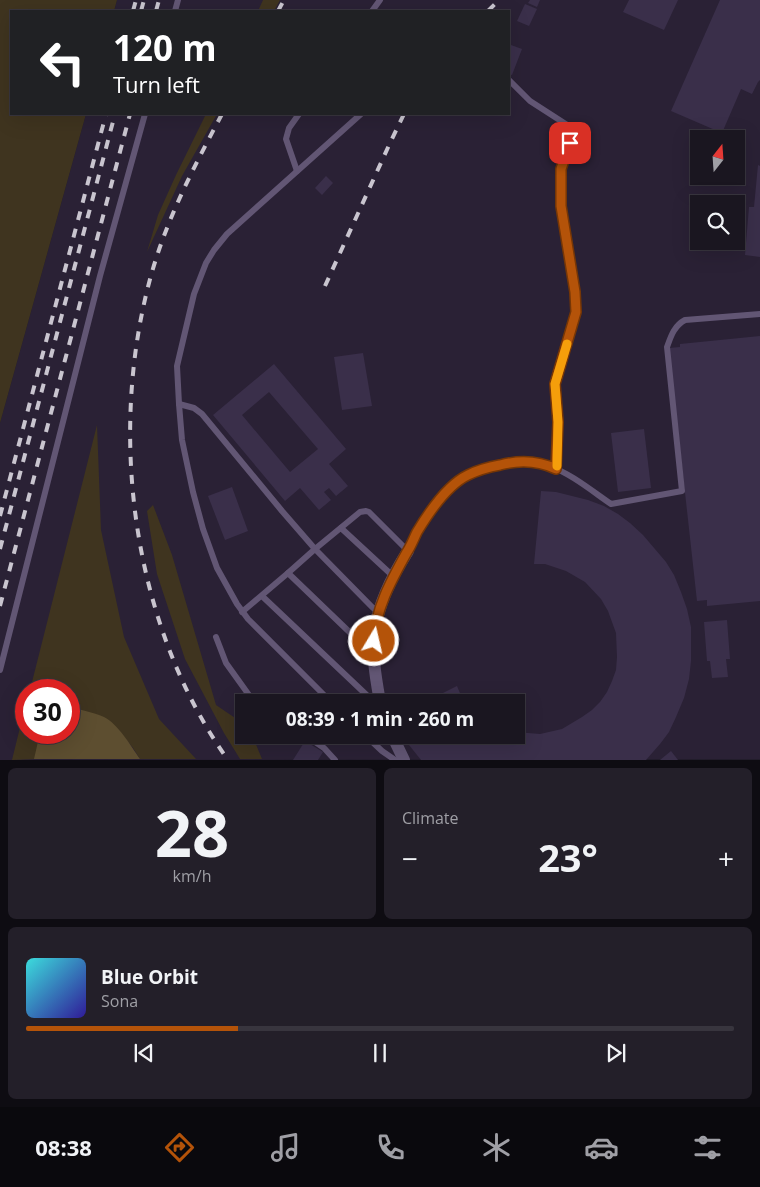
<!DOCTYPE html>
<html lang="en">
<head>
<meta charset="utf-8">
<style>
  :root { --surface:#1a1620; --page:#231f29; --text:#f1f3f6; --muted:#9f9fa5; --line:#38353e; --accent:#b45309 }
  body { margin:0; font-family:"Open Sans",sans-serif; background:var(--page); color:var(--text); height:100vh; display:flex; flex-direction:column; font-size:19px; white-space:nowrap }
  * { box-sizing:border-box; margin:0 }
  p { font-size:16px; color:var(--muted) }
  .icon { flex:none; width:28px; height:28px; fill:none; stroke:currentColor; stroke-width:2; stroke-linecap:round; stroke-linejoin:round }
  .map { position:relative; height:760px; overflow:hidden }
  .sheet { display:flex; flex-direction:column; gap:8px; padding:8px; background:#0e0c12; flex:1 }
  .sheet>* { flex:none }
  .banner { position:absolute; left:10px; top:10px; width:500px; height:105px; border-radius:0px; box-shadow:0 5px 20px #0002,0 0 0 1px var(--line); background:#202124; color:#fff; overflow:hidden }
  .needle { width:32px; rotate:17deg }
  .buttons { position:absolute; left:690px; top:130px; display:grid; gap:10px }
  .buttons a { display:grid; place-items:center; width:55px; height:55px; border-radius:0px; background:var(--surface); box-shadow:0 5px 20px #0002,0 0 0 1px var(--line); font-size:25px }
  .speed { position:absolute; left:15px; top:679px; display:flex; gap:10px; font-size:25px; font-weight:700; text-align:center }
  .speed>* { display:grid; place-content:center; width:65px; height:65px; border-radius:50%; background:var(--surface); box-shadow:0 5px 20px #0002,0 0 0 1px var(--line); line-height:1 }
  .speed .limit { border:8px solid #d22; background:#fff; color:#111 }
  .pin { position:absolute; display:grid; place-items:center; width:42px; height:42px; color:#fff; margin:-21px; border-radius:10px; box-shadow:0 2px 8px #0006 }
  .me { position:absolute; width:55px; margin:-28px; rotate:9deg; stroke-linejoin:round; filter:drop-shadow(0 0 4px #0008) }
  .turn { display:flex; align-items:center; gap:18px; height:105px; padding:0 20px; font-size:22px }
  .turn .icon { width:65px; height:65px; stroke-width:2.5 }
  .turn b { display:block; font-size:35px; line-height:42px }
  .big { font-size:38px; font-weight:700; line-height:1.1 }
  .sheet .tile { flex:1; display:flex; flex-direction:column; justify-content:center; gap:8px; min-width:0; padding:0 18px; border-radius:8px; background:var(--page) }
  .sheet .dial { align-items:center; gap:0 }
  .dial b { font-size:65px; line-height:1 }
  .song { display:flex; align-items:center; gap:15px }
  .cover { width:60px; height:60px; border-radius:8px; background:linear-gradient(135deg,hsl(180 70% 55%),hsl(250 70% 35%)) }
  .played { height:5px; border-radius:2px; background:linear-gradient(90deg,var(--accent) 30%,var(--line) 30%) }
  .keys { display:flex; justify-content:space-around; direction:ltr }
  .heat { display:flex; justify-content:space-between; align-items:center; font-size:28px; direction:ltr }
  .sheet .tiles { flex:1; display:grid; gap:8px; grid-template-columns:1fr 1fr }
  .tile:last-child { grid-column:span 2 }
  .trip { position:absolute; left:235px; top:694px; width:290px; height:50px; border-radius:0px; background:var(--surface); box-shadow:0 5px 20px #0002,0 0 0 1px var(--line); font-weight:700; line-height:50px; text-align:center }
  .dock { display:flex; height:80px; justify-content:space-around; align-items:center; background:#0a090d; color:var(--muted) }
  .dock .icon { width:35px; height:35px }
  .dock .on { color:var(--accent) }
  .dock b { font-size:22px; color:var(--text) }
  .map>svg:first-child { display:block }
  .built { fill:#2a2135; fill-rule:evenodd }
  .green { fill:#3f341f }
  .water { fill:#5d4e30 }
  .building { fill:#3a2f4a; fill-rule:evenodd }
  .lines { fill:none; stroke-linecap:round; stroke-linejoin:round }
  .service { stroke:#625674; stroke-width:6 }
  .minor { stroke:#625674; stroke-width:12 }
  .rail { stroke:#c9c5cf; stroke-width:4; stroke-dasharray:9 9; stroke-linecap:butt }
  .route-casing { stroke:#753606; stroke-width:12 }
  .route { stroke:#b45309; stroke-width:9 }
  .slow { stroke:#f59e0b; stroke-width:9 }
</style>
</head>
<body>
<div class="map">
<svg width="760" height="760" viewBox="0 0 760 760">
  <rect width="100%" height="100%" fill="#221d2b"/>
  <path class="built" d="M117,0h643v759l-760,1v-337l86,-309h423v-103h-395zM699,139h37v37h-37zM699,204h37v37h-37zM26,690h43v42h-43zM244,702h272v33h-272z"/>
  <g class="green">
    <path d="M0,0h117l-3,11h-103v103h75l-86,309z"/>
    <path d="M263,0h17l-6,11h-16z"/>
    <path d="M206,114h11l-35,62 -35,76 11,-37 18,-40z"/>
    <path d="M97,425l4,105 23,107 35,82 37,40h-56l-7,-11 -16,-20 -35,-18 -13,-4v-16h-39z"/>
    <path d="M153,505l19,50 44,150 28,19v11h8l10,24h-22l-16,-26 -39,-74 -28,-85 -10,-63z"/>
    <path d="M26,703v29l15,1 -6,26 -23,1z"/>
  </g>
  <path class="water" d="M69,706c11,4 24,6 35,11 14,7 27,29 36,42h-106l6,-26 29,-1z"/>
  <g class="building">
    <path d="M530,0h10l-3,7 -9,-4z"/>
    <path d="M629,0h49l-14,30 -41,-18z"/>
    <path d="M720,0h40v80l-2,2 -6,12 -11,-5 -19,44 -51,-22z"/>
    <path d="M525,4l12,5 -8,17 -12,-5z"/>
    <path d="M511,45l11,4 -10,26 -3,-1v-23z"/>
    <path d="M758,165l2,1v91l-15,-2 4,-48h5z"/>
    <path d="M326,176l7,7 -11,12 -7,-7z"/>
    <path d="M760,336v265l-53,5v-6l-10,1 -28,-253 11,-1v-3z"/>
    <path d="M363,353l9,53 -30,4 -8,-53z"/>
    <path d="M274,364l72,85 -17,15 19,22 -12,10 -7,-8 -5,4 7,8 -12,10 -19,-22 -15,13 -72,-86zM269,392l49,57 -28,23 -48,-57z"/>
    <path d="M644,429l7,59 -33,4 -7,-59z"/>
    <path d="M232,487l16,44 -23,9 -17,-44z"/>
    <path d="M541,491l15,1 32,8 16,6 14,8 12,9 13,12 23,27 8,13 7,17 6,17 4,18v34l-2,18 -5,19 -8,19 -7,15 -9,12 -14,16h-225l-20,-25h115v-3l24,2 22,-5 20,-12 10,-7 8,-8 7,-10 5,-11 4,-11 1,-13 -1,-24 -8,-22 -7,-12 -16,-17 -19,-11 -21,-7h-11z"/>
    <path d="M727,620l3,39h-4l2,18 -16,1 -2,-17h-3l-3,-39z"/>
    <path d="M457,686l5,12 4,4h-41z"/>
    <path d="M305,741l18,11 -5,8h-25z"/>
    <path d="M671,751l7,9h-18z"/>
  </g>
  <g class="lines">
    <g class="service">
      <path d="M175,11l3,-11"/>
      <path d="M372,11l8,-11"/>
      <path d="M509,80l21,21 45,29 -14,39v36l14,87 1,20 -21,72 3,38 -2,47"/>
      <path d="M297,171l-11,-32 3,-11 10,-14"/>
      <path d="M179,404l15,4 8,6 80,97 33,38 57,58 7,6"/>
      <path d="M341,528l53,49"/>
      <path d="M288,573l77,74 8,5"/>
      <path d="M262,596l112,106"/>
      <path d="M242,612l46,-39 27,-24 45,-37 6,-1 3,1 39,39c12,-26 30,-57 55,-73 10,-7 24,-10 36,-13 16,-4 34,-5 50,1 21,7 43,25 62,38l71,-13 -15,-144c4,-11 7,-21 18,-27l75,-6"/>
      <path d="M216,637l10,26 28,39"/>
      <path d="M0,670l100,-394 45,-162"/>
      <path d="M331,702l-83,-83 -11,-15 -20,-36 -14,-39 -10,-37 -11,-52 -3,-36 -2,-38 17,-72 12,-31 8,-13 13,-16 134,-120"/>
      <path d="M305,735l19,13 11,12"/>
      <path d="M365,735l17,16 13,9"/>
    </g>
    <g class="minor">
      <path d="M380,702c-4,-23 -9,-49 -5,-73 4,-26 19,-56 33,-78"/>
      <path d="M392,735l12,25"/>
    </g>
    <g class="rail">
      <path d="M133,11l3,-11"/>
      <path d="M141,11l3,-11"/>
      <path d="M156,11l3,-11"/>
      <path d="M278,11l6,-11"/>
      <path d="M488,11l11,-11"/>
      <path d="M222,114c-27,51 -54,102 -70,158 -45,158 -21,352 76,488"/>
      <path d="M325,286l65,-143 14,-29"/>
      <path d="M0,516l106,-402"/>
      <path d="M0,549l115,-435"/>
      <path d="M0,606l130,-492"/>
    </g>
  </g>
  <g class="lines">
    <defs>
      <path id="route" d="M374,641c1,-32 18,-62 33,-89 4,-6 7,-14 10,-20 12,-20 30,-47 51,-57 10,-5 21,-8 32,-10 19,-5 39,-4 56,4l2,-47 -3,-38 21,-72 -1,-20 -14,-86v-37l9,-26"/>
    </defs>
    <use href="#route" class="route-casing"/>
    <use href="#route" class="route"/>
    <path class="slow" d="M557,466l1,-44 -3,-38 12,-40"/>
  </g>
</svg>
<div class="buttons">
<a><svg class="needle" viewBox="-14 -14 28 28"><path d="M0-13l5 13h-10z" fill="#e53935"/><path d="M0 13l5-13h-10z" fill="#9f9fa5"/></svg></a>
<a><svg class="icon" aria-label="search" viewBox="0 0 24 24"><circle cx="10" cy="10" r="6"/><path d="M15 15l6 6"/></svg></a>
</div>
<div class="speed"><div class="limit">30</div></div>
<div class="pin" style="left:570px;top:143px;background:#d93025"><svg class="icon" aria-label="arrive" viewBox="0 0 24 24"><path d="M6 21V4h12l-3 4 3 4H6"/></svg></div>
<svg class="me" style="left:374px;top:641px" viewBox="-20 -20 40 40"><circle r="17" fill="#b45309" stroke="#fff" stroke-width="3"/><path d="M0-11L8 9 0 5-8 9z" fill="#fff"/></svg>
<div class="trip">08:39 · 1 min · 260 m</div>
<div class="banner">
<div class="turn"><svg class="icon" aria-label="left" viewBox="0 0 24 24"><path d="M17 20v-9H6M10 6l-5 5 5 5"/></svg><div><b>120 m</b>Turn left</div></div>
</div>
</div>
<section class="sheet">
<div class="tiles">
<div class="tile dial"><b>28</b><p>km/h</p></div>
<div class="tile"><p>Climate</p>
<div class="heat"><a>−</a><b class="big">23°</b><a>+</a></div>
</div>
<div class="tile">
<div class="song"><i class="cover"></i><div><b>Blue Orbit</b><p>Sona</p></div></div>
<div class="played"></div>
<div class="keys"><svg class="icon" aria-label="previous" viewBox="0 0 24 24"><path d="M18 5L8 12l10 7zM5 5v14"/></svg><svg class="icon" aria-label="pause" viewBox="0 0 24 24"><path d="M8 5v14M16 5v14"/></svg><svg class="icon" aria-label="next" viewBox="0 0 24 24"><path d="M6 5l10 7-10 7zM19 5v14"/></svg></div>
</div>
</div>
</section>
<nav class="dock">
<b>08:38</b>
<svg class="icon on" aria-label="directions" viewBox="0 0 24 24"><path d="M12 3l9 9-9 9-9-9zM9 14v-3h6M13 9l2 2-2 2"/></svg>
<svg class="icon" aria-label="music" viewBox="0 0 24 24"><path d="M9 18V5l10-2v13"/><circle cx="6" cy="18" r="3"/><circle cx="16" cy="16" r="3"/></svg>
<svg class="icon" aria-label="phone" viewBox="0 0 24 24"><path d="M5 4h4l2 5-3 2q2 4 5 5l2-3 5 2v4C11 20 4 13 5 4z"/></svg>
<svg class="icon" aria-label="climate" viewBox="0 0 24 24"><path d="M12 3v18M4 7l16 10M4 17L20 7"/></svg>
<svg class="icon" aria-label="car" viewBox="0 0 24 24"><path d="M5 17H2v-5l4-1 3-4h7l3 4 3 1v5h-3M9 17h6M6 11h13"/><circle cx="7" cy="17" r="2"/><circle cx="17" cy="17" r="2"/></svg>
<svg class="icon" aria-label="filters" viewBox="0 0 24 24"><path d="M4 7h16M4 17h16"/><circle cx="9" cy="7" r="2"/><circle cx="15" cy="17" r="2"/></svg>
</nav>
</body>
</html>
